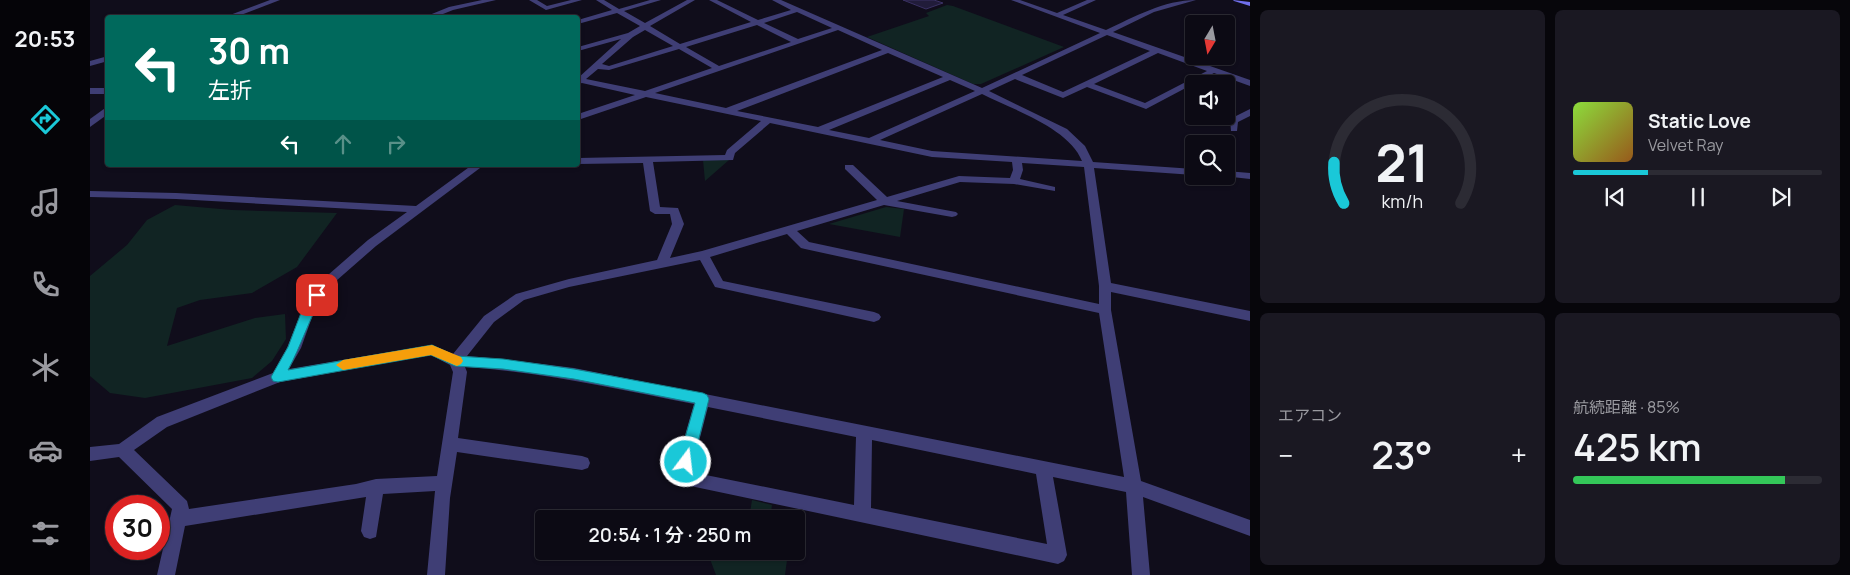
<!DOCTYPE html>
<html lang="ja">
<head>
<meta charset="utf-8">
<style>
  :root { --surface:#0c0a14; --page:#1a1822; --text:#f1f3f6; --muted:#9a9aa0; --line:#2c2b34; --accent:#1ac8d8 }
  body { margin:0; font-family:Manrope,"Noto Sans JP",sans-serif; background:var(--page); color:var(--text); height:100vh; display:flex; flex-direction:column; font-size:19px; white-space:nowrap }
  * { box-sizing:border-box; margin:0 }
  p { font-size:16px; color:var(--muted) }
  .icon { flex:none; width:28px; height:28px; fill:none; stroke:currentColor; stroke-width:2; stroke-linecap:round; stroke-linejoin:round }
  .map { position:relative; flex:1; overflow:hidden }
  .side { display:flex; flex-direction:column; gap:10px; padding:10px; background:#07060b; width:600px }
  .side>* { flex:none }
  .top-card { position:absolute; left:15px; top:15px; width:475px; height:152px; border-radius:5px; box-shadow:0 1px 4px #0004,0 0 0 1px var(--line); background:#00695c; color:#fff; overflow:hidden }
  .needle { width:32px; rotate:190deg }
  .fabs { position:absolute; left:1095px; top:15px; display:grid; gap:10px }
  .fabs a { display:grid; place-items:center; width:50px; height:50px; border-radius:5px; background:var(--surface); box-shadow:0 1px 4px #0004,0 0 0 1px var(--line); font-size:25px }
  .speed { position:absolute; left:15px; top:495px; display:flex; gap:10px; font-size:25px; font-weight:700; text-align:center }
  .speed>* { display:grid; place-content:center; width:65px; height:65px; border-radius:50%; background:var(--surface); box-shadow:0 1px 4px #0004,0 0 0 1px var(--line); line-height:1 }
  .speed .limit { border:8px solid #d22; background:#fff; color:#111 }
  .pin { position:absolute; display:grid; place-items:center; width:42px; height:42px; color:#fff; margin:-21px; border-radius:10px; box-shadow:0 2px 8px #0006 }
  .me { position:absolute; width:55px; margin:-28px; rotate:15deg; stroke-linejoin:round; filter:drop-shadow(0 0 4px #0008) }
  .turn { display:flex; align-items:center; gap:18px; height:105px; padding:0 20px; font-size:22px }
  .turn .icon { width:65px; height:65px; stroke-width:2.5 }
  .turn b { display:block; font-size:35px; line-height:42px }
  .lanes { display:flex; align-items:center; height:48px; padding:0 20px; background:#0003; justify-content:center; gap:25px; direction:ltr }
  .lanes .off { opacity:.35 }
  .big { font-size:38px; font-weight:600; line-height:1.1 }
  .side .widget { flex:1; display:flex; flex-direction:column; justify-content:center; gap:8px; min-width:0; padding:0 18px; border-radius:8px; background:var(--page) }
  .side .dial { align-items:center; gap:0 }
  .dial svg { height:130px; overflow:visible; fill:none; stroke:var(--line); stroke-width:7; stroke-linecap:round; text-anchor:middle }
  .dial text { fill:var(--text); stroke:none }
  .song { display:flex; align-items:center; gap:15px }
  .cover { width:60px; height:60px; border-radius:8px; background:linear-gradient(135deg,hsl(90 70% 55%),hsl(30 70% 35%)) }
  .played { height:5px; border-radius:2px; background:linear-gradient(90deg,var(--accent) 30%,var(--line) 30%) }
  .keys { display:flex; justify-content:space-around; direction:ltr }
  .heat { display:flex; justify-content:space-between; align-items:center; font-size:28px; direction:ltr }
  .charge { height:8px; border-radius:4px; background:linear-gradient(90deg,#34c759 85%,var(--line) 0) }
  .side .tiles { flex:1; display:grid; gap:10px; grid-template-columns:repeat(2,1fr) }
  .trip { position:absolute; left:445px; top:510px; width:270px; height:50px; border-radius:5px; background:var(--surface); box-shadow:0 1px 4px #0004,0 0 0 1px var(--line); font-weight:600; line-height:50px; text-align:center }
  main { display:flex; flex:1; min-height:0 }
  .tab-bar { display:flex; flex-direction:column; width:90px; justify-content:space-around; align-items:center; background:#050408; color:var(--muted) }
  .tab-bar .icon { width:35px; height:35px }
  .tab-bar .current { color:var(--accent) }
  .tab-bar b { font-size:22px; color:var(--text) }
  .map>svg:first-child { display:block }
  .green { fill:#112423 }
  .building { fill:#211c3a; stroke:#3a3163 }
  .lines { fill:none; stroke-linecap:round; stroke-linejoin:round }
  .street { fill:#3f3e75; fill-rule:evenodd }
  .secondary { fill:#7170ee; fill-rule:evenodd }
  .route { fill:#1ac8d8; stroke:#11828c }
  .slow { fill:#f59e0b }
</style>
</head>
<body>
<main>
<nav class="tab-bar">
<b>20:53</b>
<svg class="icon current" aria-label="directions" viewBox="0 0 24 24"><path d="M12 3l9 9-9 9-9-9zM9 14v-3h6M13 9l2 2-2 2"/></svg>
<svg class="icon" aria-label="music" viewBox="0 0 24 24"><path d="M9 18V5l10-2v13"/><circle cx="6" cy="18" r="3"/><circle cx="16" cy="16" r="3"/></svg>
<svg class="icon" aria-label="phone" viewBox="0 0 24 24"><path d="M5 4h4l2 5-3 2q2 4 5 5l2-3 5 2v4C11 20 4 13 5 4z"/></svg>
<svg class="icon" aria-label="climate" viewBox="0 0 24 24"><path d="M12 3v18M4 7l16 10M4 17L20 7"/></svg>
<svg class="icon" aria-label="car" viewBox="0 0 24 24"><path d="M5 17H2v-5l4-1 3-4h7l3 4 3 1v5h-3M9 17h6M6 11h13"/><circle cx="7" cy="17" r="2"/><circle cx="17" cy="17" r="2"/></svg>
<svg class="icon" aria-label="filters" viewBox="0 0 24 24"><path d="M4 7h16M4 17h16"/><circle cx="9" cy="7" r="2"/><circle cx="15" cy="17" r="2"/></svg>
</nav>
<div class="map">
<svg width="1160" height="575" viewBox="0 0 1160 575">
  <rect width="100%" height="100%" fill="#100d1b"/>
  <g class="green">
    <path d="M857,5l6,1 111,41 -83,37h-8l-106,-47 62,-21 -3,-3z"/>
    <path d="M613,160h26l-24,21z"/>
    <path d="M85,205l57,5 105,3 -40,54 -45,26 -52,7 -23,8 -10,38 88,-28 30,-4 1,25 -14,22 -20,17 -107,20 -35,-5 -20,-17v-100l37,-31 20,-25z"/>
    <path d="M796,207l18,2 -4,28 -71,-13z"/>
    <path d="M662,500l20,5 -2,14h-21z"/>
    <path d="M617,551h58v3l22,6 -2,15h-69z"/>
  </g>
  <path class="building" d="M813,0h31l9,3 -17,6z"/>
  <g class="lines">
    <g class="street">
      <path d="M180,0h10l-47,18h-11z"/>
      <path d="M392,0h14l-43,10 -20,8h-11l27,-11z"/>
      <path d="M439,0h8l10,6 24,-6h11l-36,10z"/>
      <path d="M506,0h8l15,9 31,-9h11l-37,11 21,12 42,-23h8l-45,26 30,18 71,-22 -42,-22h8l41,20 33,-10 -19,-10h9l201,88 118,-55 -89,-33h9l37,13 30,-13h9l-33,15 43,15c28,-13 58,-30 90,-30l-42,12 -41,20 137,48v6l-36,-13 -68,36 -59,-22 -24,11 -48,-19 -26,12 78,38 18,17 8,16 101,7v6l-100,-7 17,115 139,28v10l-139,-29v18l30,171 109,39v16l-107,-39 7,78h-18l-6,-83 -73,-15 14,78 -3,6 -6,3 -377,-80 -6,-2 -2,-5 21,-73c-76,-15 -151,-32 -229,-37l2,5 -9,66 124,18 6,2 2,5 -2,5 -6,2 -125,-18 -7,46 -5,77h-18l8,-84 -52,3 -7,43 -6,2 -6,-2 -3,-6 5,-34 -181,29 -10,49h-18l15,-66 -53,-52 -29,4v-14l29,-3 38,-27 116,-44 14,-25 17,-43 16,-23 48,-42 39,-28 -231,-13 -86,-2v-6l86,2 240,13 56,-41h12l-108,81 -48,42 -12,18 -15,42 -12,21 143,-24 21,9 31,-38 32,-22 53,-15 88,-19 15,-36 -2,-10h-15l-5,-3 -7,-48 -65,1v-6l147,-3 2,-5 34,-29 -115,-24 -68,23v-6l57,-19 -53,-12 -4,1v-6l43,-39 -43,12v-4l50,-14 12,-7 -23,-13 -39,11v-4l34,-10zM707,12l35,16 -34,11 -34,-16zM667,25l34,17 -72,24 -33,-19zM555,30l28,16 -64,20 -7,-2 31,-27zM748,30l44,20 -156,58 -71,-15zM1017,35l43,16 -87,41 -41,-17zM589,49l33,19 -67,23 -59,-12 12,-10 11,1zM798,53l55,24 -125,50 -81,-16zM1068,53l49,18 -62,32 -51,-19zM860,80l25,11 -106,47 -40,-8zM892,94c32,16 87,34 100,67l-150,-10 -52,-11zM680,123l162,34 80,5 1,8 -3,8 -51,-2 -72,21 -34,-32h-8v4l32,31 -175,51 -32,7 14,-34 -6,-16 -18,-1 -7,-45 80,-2 2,-7zM932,163l62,4 15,119v18l-290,-62 -12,-11 87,-26 68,12 4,-1 2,-2 -2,-2 -59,-11 63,-19 54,2 41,7v-4l-35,-8 3,-9zM697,234l14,14 4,1 294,64 25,164 -550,-109 -71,-9 -36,-3 27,-34 30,-22 45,-13 131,-27 15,27 159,35 5,-2 2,-3 -2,-3 -5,-2 -151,-31 -13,-24zM341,355l19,10 3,7 -16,104 -61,3 -20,5 -167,25 -2,-8 -53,-51 33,-23 113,-45zM618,407l148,30 -2,68 -163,-33zM782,440l164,34 11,70 -176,-36z"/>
      <path d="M18,56v5l-18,5v-5z"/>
      <rect x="0" y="88" width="18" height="6"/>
      <path d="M18,106v8l-18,13v-8z"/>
      <path d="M1160,109v7l-12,6 -1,9h-6l-1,-12z"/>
      <path d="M1136,171l24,2v6l-27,-3h3z"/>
    </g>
    <path class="secondary" d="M1143,0l17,2v4l-16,-5z"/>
  </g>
  <path class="route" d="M227,291l6,4c-14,24 -22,51 -35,75l144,-25 24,11 47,3 71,10 129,24 4,2 2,4 -16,63 -2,4 -5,2 -6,-2 -2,-4 17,-59 -121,-24 -71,-10 -48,-3 -24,-11 -153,27 -5,-1 -2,-4 17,-30 16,-42 9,-13z"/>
  <path class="slow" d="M342,345l29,12 2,4 -2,3 -4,2 -26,-11 -88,15 -7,-5 7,-5z"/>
</svg>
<div class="fabs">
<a><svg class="needle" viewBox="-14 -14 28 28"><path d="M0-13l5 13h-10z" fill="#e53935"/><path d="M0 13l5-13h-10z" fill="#9a9aa0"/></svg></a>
<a><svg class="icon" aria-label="sound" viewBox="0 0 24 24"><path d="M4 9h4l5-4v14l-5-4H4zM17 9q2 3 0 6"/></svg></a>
<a><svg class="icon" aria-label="search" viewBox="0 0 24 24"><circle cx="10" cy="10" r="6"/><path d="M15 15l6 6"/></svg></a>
</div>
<div class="speed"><div class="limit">30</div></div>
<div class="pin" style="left:227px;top:295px;background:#d93025"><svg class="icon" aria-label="arrive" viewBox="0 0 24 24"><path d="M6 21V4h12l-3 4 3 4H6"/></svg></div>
<svg class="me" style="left:596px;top:462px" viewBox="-20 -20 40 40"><circle r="17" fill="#1ac8d8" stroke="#fff" stroke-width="3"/><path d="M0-11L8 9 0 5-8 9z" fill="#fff"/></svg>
<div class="trip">20:54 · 1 分 · 250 m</div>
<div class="top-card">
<div class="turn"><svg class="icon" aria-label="left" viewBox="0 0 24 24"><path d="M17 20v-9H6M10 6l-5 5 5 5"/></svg><div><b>30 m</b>左折</div></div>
<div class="lanes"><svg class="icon" aria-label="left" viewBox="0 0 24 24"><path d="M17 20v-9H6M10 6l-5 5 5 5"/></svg><svg class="icon off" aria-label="ahead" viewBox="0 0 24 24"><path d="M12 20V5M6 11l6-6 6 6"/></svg><svg class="icon off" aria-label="right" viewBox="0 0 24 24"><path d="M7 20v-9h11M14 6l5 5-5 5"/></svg></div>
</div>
</div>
<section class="side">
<div class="tiles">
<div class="widget dial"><svg viewBox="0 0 100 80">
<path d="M14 69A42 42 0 1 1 86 69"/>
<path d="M14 69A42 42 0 0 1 8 44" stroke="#1ac8d8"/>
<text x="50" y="56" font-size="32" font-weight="700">21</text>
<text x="50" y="72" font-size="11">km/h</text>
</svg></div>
<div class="widget">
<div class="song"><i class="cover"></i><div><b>Static Love</b><p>Velvet Ray</p></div></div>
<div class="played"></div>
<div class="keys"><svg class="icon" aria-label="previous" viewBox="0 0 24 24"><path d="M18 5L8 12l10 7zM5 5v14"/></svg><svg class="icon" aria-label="pause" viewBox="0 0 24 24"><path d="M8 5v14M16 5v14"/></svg><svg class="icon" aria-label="next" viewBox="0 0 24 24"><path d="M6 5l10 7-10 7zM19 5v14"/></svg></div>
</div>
<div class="widget"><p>エアコン</p>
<div class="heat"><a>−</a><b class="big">23°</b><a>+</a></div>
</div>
<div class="widget"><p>航続距離 · 85%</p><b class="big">425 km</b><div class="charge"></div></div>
</div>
</section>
</main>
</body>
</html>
